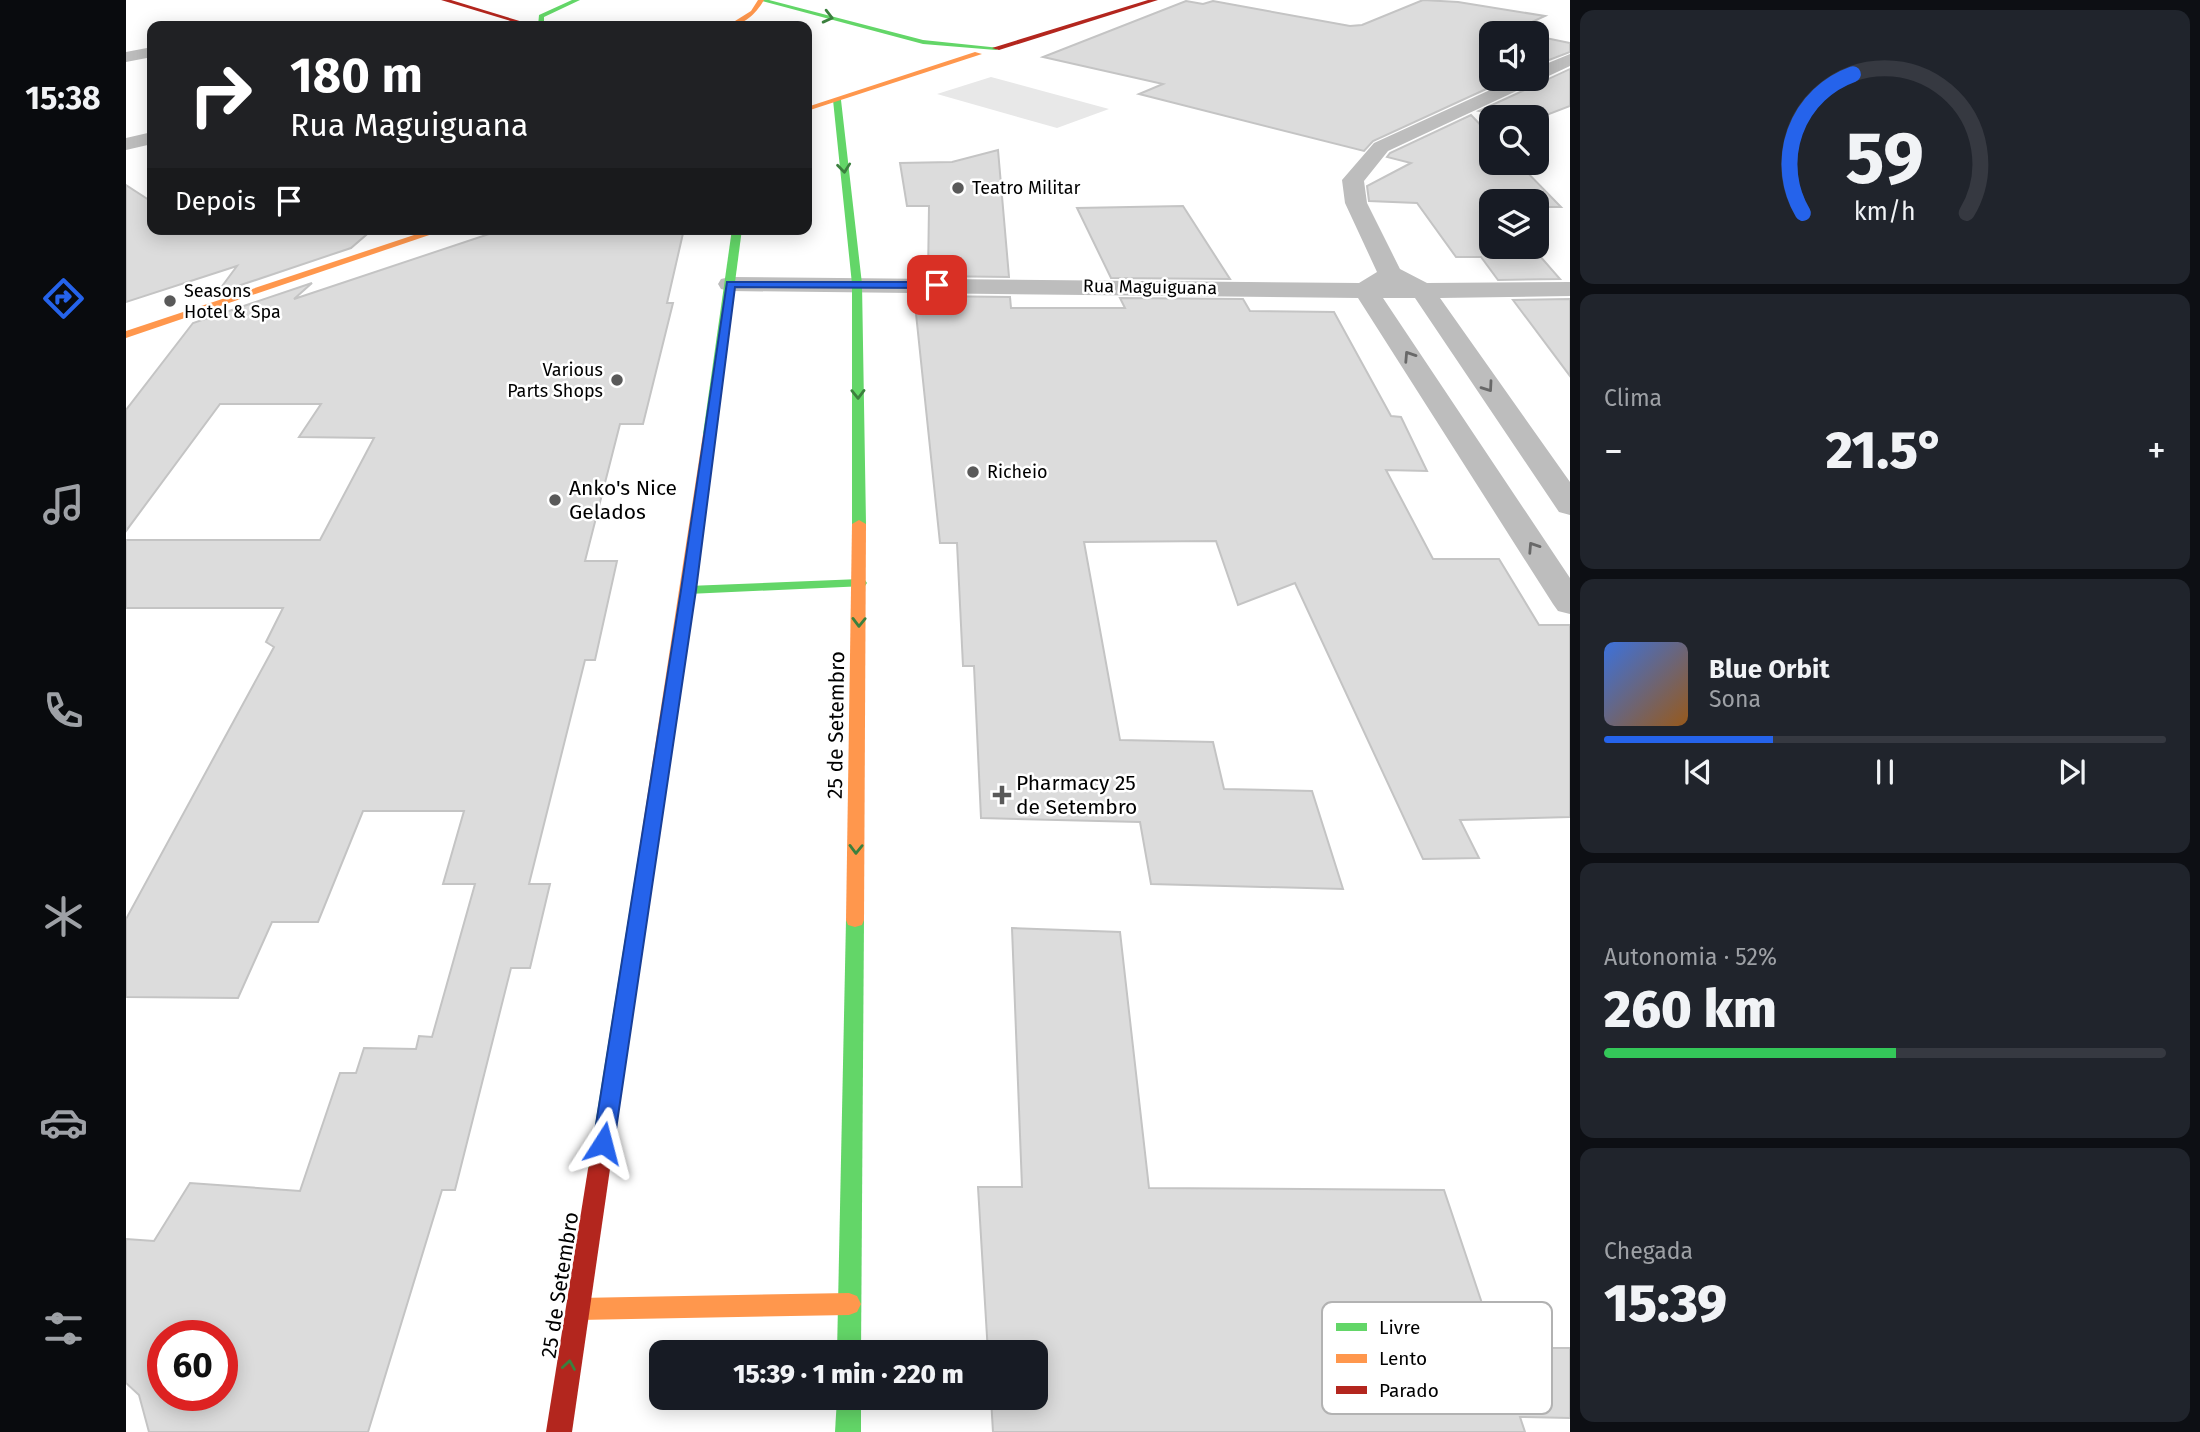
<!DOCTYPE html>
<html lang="pt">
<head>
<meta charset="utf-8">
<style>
  :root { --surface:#171b24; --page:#20242c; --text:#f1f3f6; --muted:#9ea1a6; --line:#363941; --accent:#2563eb }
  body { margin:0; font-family:"Fira Sans",sans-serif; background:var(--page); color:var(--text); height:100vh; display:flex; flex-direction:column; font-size:26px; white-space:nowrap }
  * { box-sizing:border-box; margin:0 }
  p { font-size:23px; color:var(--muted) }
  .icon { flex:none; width:38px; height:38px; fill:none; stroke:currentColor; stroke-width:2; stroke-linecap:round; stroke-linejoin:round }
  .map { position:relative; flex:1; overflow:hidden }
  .sheet { display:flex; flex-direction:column; gap:10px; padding:10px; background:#0d0f14; width:630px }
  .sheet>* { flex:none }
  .guide { position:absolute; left:21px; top:21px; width:665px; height:214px; border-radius:14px; box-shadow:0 4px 18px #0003; background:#202124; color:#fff; overflow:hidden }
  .buttons { position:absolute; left:1353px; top:21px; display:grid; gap:14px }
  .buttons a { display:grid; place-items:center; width:70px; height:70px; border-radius:14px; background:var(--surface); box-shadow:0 4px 18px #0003; font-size:35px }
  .speed { position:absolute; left:21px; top:1320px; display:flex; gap:14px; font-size:35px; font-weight:700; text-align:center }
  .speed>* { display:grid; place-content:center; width:91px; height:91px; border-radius:50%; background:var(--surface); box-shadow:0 4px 18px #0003; line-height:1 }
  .speed .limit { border:10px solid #d22; background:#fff; color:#111 }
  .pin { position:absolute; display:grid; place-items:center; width:60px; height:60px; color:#fff; margin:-30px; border-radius:14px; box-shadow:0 4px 10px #0006 }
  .me { position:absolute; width:77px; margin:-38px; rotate:9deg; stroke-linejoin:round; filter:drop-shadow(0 0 5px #0008) }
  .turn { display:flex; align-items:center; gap:24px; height:147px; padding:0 28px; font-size:32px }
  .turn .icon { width:91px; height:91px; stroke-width:2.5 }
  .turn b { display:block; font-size:49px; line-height:60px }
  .then { display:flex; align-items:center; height:66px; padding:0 28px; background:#0003; gap:14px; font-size:26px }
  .big { font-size:52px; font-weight:800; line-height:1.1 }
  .sheet .widget { flex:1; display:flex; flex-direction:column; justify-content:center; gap:10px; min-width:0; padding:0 24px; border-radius:14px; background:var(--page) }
  .sheet .dial { align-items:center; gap:0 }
  .dial svg { height:182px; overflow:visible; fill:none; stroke:var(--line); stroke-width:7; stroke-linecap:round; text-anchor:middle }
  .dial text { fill:var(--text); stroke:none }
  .song { display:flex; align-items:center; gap:21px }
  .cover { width:84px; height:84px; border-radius:10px; background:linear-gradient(135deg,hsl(220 70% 55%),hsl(30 70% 35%)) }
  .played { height:7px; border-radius:4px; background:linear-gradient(90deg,var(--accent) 30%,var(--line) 30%) }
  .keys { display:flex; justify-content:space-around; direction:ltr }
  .heat { display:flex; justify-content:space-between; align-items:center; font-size:38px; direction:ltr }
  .charge { height:10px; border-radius:5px; background:linear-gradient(90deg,#34c759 52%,var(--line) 0) }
  .trip { position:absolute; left:523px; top:1340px; width:399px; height:70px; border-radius:14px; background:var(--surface); box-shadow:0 4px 18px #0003; font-weight:800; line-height:70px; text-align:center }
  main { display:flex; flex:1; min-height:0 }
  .dock { display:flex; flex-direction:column; width:126px; justify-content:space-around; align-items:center; background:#090b0e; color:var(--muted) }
  .dock .icon { width:49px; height:49px }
  .dock .current { color:var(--accent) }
  .dock b { font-size:32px; color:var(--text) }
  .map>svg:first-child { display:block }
  .green { fill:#e8e8e8 }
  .building { fill:#dcdcdc; stroke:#c4c4c4; stroke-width:2; fill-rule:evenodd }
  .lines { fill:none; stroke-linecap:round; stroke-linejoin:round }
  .street { fill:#bdbdbd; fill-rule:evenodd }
  .fast { fill:#63d668; fill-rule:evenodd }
  .slow { fill:#ff974d; fill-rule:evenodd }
  .jam { fill:#b3261e; fill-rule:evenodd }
  .oneway { stroke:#3b803e }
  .oneway2 { stroke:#686868 }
  .route { fill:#2563eb; stroke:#184099; stroke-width:2 }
  .poi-dot { fill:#595959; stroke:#fff; stroke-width:2.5 }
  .labels { text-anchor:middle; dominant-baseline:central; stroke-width:5; stroke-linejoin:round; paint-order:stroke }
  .far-poi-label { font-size:18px; fill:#000; stroke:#fff; text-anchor:start }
  .far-street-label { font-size:18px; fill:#000; stroke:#fff }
  .poi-label { font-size:21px; fill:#000; stroke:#fff; text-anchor:start }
  .street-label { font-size:21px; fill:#000; stroke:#fff }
  .key { fill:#fff; stroke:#b2b2b2; stroke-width:2 }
  .key-label { font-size:19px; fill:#000 }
</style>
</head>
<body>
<main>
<nav class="dock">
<b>15:38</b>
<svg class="icon current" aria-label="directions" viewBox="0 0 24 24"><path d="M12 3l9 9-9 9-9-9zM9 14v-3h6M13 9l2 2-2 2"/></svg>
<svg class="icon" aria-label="music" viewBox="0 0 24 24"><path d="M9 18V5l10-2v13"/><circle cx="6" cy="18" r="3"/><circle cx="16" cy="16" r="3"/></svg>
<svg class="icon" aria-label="phone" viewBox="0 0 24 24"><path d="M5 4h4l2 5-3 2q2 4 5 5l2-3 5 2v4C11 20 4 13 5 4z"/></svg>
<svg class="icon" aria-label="climate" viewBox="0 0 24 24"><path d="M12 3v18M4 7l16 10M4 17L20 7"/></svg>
<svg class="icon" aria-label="car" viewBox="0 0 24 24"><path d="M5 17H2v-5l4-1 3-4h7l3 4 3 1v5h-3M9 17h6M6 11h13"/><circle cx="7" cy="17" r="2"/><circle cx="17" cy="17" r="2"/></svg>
<svg class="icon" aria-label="filters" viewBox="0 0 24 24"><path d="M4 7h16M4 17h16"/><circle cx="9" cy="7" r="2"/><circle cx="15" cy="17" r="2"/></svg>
</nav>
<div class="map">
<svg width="1444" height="1432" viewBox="0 0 1444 1432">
  <rect width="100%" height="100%" fill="#fff"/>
  <path class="green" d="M865,77l118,32 -52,19 -120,-34z"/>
  <g class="building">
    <path d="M1297,0l35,2 87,14 -33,15 10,2h-31v46h17l-135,62 -9,10 -225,-57 24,-10 -120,-27 143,-56 17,3 10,-3 137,25 12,-1z"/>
    <path d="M1410,36l34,7v9l-34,13z"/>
    <path d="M1444,69v37l-34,13 -31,-2 -26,-6z"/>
    <path d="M1345,115l20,21v27h27l43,44h-25v-6h-45v46h41l28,32 -62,1 -17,-23h-25l-39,-54 -48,-2 -2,-15 44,-23 -24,-6 3,-4z"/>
    <path d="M872,150l11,127 -81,-1 1,-70h-22l-7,-43 52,-1z"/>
    <path d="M0,185l26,17v27h221l-22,19 -134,45 20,-27 -111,36z"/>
    <path d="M1057,206l47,73 -119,-1 -34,-70z"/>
    <path d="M378,229h180l-17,74h6l-30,121h-23l-35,137h32l-22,99h-10l-56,224h21l-20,84h-19l-56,222h-13l-74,242h-219l-10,-37 -13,-12v-144l28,2 36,-58 110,8 40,-118h16l8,-25 52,1 3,-13 13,1 43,-153h-32l21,-73h-101l-45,111h-46l-34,76 -112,-1v-78l148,-272 -8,-5 17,-34h-157v-68h194l54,-102 -75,-1 22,-33h-101l-94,127v-121l67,-87 119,-40 -18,16zM37,1335h59v60h-59z"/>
    <path d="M801,296l83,1 1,11h114l-5,-10 123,1 7,12 84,1 57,104 10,1 26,54 -41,-1 47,89h66l40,66h31v192l-110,3 19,38 -56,1 -128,-276 -57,22 -22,-64 -132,1 36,198 93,2 11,47 88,2 31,98 -192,-5 -11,-62 -159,-4 -7,-152h-11l-6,-123h-17l-25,-239h12z"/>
    <path d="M1444,299v77l-57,-76z"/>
    <path d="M886,928l108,4 29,256 295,2 53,158h73v70l-50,-1 5,15h-532l-2,-34h45v-45h-48l-10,-166h44z"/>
  </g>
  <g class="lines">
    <g class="street">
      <path d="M26,47v10l-26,5v-10z"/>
      <path d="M1444,54v12l-182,85 -24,30 3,22 33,66 27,14 143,-1v14l-130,2 130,184v33l-11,-3 -144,-214h-32l187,280v36l-12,-3 -5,-7 -195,-306 -628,-7 -9,-2 -3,-5 3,-5 9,-2 629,6 18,-11 -32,-69 -3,-23 32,-37 140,-64h22v-11z"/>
      <path d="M26,132v12l-26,6v-12z"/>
    </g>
    <g class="fast">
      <path d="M446,0h8l-36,17v9h-6l1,-11z"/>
      <path d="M632,0h11l154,40 77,8 -4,2 -73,-6z"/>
      <path d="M711,98l4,2 21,184 4,240 -7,4 -7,-4v-240l-19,-184z"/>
      <path d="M606,229h10l-27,205 -6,4 -6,-4z"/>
      <path d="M734,579l5,1 2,3 -2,3 -177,8 -7,-4 7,-4z"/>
      <path d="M521,851l6,2 3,4 -46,312 -3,7 -8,2 -8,-2 -3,-7 50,-312 3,-4z"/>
      <path d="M729,913l7,2 2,5 -3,433h-24l9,-433 2,-5z"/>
      <path d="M711,1398h24v34h-26z"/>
    </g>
    <g class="slow">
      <path d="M632,0h6c-8,14 -21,26 -37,26l24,-15z"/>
      <path d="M849,52l7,2 -175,57v-4z"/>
      <path d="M306,229h15l-321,109v-7z"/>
      <path d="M583,430l6,4 -59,423 -3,4h-12l-3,-4 65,-423z"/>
      <path d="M733,520l7,4 -2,396 -2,5 -7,2 -7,-2 -2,-5 6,-396z"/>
      <path d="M723,1293l8,3 4,8 -4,8 -8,3 -271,5 -8,-3 -4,-8 4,-8 8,-3z"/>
    </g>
    <g class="jam">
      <path d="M315,0h10l85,26h-9z"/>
      <path d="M1022,0h10l-159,50 -7,-2z"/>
      <path d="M473,1160l8,2 3,7 -38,263h-26l42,-263 3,-7z"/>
    </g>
  </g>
  <defs><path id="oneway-chevron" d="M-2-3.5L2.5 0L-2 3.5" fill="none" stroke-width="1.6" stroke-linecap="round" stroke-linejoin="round" transform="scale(1.75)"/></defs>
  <g class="oneway">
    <use href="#oneway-chevron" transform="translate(702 17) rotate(14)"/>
    <use href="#oneway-chevron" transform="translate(718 168) rotate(84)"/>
    <use href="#oneway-chevron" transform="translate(732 394) rotate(89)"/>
    <use href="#oneway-chevron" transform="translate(733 622) rotate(91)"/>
    <use href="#oneway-chevron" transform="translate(730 849) rotate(91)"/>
    <use href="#oneway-chevron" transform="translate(443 1365) rotate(-81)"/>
  </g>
  <g class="oneway2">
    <use href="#oneway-chevron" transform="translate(1283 356) rotate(-123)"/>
    <use href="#oneway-chevron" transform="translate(1362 387) rotate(55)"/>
    <use href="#oneway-chevron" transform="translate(1407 547) rotate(-123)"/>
  </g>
  <path class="route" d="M601,282h210l5,3 -5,3 -202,-1 -39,303 -82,553 -3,6 -8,3 -7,-3 -3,-6 88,-553z"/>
  <g class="poi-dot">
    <circle cx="832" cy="188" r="7"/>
    <circle cx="44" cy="301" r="7"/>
    <circle cx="491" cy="380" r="7"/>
    <circle cx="847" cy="472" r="7"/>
    <circle cx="429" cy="500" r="7"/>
    <path d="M872.5 784.5h7v7h7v7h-7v7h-7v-7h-7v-7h7z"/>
  </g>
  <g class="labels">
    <g class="far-poi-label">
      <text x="846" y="188">Teatro Militar</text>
      <text x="58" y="291">Seasons<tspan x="58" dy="21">Hotel &amp; Spa</tspan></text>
      <text x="477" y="370" text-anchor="end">Various<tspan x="477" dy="21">Parts Shops</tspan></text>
      <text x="861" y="472">Richeio</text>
    </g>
    <g class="far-street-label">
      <text transform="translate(1024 287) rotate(1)">Rua Maguiguana</text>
    </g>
    <g class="poi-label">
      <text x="443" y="488">Anko's Nice<tspan x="443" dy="24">Gelados</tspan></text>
      <text x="890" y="783">Pharmacy 25<tspan x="890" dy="24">de Setembro</tspan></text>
    </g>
    <g class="street-label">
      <text transform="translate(710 725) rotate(-89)">25 de Setembro</text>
      <text transform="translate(434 1285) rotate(-81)">25 de Setembro</text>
    </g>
  </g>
  <rect x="1196" y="1302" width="230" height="112" rx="10" class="key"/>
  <rect x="1210" y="1323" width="31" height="8" fill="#63d668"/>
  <rect x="1210" y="1354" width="31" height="9" fill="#ff974d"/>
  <rect x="1210" y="1386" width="31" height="8" fill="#b3261e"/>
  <g class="key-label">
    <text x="1253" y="1334">Livre</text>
    <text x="1253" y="1365">Lento</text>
    <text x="1253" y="1397">Parado</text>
  </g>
</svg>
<div class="buttons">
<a><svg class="icon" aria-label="sound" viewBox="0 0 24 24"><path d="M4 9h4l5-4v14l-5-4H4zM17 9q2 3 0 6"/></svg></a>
<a><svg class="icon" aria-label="search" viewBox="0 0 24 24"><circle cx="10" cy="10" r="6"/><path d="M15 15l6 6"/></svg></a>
<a><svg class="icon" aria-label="layers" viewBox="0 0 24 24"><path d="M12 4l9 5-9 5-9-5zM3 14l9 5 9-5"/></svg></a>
</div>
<div class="speed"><div class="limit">60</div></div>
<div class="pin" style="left:811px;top:285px;background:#d93025"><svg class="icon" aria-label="arrive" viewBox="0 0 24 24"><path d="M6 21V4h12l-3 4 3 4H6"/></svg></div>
<svg class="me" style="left:477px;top:1143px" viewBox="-20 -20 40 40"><path d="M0-17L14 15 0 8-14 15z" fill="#2563eb" stroke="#fff" stroke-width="4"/></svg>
<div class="trip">15:39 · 1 min · 220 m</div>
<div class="guide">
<div class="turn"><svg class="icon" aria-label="right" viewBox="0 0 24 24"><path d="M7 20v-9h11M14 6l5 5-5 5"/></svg><div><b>180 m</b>Rua Maguiguana</div></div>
<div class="then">Depois<svg class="icon" aria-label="arrive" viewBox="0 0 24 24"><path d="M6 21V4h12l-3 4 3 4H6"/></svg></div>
</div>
</div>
<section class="sheet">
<div class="widget dial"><svg viewBox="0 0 100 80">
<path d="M14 69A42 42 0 1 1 86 69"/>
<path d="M14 69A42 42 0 0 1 36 8" stroke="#2563eb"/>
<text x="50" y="56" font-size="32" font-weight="700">59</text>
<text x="50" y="72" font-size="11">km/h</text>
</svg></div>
<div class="widget"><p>Clima</p>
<div class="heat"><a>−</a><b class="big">21.5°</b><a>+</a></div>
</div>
<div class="widget">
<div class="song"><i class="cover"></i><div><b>Blue Orbit</b><p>Sona</p></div></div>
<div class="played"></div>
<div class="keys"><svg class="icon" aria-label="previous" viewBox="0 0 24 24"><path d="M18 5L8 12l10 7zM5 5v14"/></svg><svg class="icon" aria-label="pause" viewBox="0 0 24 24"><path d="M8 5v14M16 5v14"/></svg><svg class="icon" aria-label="next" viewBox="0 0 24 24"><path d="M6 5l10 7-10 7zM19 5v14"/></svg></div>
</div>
<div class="widget"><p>Autonomia · 52%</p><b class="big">260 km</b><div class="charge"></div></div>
<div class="widget"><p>Chegada</p><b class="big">15:39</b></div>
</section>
</main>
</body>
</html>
